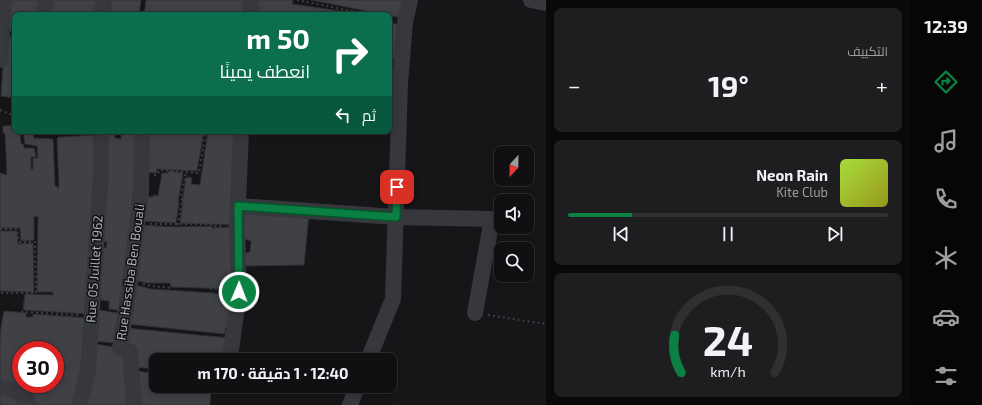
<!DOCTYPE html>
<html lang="ar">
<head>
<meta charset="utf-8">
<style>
  :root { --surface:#101012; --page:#1e1e20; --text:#f1f3f6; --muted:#9c9d9f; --line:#303032; --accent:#0b8043 }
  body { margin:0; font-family:"Exo 2",Cairo,sans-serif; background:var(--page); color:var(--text); direction:rtl; height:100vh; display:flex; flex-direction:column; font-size:15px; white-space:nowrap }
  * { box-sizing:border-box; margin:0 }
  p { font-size:13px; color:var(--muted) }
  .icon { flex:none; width:22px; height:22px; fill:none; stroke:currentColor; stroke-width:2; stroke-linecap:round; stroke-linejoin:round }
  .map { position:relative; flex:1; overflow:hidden; direction:ltr }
  .side { display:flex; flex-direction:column; gap:8px; padding:8px; background:#09090a; width:364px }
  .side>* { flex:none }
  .guide { position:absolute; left:12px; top:12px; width:380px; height:122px; border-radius:8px; box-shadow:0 2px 10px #0003,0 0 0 1px var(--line); direction:rtl; background:#0b6e4f; color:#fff; overflow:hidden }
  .needle { width:26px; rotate:202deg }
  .buttons { position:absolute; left:494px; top:146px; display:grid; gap:8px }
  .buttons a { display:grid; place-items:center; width:40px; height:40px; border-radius:8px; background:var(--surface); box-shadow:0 2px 10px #0003,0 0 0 1px var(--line); font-size:20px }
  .speed { position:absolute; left:12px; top:341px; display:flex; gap:8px; font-size:20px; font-weight:700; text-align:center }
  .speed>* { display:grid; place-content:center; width:52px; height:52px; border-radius:50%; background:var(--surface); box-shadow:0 2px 10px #0003,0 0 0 1px var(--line); line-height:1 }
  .speed .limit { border:6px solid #d22; background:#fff; color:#111 }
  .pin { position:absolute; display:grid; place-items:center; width:34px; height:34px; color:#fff; margin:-17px; border-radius:8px; box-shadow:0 2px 6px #0006 }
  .me { position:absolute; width:44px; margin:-22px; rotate:1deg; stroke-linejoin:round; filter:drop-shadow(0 0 3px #0008) }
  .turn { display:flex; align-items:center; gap:14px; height:84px; padding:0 16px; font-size:18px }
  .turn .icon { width:52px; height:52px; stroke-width:2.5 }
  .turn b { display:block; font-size:28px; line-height:34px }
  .then { display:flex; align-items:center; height:38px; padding:0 16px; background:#0003; gap:8px; font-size:15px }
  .big { font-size:30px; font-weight:700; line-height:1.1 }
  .side .widget { flex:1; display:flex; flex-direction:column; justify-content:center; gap:6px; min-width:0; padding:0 14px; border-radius:8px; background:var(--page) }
  .side .dial { align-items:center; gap:0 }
  .dial svg { height:104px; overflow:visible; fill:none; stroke:var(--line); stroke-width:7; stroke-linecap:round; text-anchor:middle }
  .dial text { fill:var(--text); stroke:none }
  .song { display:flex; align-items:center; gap:12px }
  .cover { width:48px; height:48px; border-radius:6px; background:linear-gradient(135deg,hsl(80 70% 55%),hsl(60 70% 35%)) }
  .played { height:4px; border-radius:2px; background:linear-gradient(90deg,var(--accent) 20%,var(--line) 20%) }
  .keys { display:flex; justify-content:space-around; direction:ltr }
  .heat { display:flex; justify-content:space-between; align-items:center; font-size:22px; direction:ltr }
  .trip { position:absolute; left:149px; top:353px; width:248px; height:40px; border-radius:8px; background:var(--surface); box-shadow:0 2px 10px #0003,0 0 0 1px var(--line); font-weight:700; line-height:40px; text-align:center; direction:rtl }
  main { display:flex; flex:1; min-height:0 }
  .tabs { display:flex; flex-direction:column; width:72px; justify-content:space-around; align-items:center; background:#060607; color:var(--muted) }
  .tabs .icon { width:28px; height:28px }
  .tabs .on { color:var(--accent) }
  .tabs b { font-size:18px; color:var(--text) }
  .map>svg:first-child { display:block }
  .building { fill:#404145; stroke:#303034; fill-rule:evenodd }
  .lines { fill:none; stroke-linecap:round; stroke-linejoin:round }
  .path { stroke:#3d3f44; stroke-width:2; stroke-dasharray:2 3; stroke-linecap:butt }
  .minor { stroke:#37383d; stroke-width:16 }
  .route-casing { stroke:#07532c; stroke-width:10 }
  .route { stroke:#0b8043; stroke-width:7 }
  .labels { text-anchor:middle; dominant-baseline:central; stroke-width:3; stroke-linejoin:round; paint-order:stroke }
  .street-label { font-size:13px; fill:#a8adb8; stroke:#111113 }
</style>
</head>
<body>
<main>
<nav class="tabs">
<b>12:39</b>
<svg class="icon on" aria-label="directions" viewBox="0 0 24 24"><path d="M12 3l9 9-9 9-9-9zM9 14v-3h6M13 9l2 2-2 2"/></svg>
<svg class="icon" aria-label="music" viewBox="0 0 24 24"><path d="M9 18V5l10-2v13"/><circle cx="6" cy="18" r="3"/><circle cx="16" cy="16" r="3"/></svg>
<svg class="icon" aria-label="phone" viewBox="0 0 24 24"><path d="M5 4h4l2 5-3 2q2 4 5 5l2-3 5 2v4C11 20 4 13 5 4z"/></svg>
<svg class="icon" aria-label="climate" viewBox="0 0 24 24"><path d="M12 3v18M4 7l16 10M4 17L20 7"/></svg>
<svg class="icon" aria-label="car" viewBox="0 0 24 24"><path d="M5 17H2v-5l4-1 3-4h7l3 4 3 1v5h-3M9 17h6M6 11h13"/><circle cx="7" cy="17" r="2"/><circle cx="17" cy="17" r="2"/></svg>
<svg class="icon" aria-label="filters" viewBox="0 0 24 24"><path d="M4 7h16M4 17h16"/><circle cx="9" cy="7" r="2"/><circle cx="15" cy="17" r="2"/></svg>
</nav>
<section class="side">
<div class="widget"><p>التكييف</p>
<div class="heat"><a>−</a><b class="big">19°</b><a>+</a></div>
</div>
<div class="widget">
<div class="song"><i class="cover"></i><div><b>Neon Rain</b><p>Kite Club</p></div></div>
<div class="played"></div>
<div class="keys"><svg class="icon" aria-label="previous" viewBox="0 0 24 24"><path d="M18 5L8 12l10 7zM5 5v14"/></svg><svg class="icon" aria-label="pause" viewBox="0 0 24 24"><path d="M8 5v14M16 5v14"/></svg><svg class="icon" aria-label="next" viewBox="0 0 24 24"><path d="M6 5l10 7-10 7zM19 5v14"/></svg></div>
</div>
<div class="widget dial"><svg viewBox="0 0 100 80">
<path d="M14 69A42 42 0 1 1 86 69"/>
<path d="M14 69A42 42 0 0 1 9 40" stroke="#0b8043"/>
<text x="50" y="56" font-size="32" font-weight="700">24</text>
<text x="50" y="72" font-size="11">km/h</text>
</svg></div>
</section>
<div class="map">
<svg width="546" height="405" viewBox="0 0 546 405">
  <rect width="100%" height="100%" fill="#161618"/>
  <g class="building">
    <path d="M8,0h34l-1,15h-26v16h-10z"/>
    <path d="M48,0h51l-1,15h-51z"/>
    <path d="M108,0h33l-2,15h-33z"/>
    <path d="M146,0h100l-2,15h-100z"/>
    <path d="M255,0h38l-1,4 55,8v3h-94z"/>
    <path d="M311,0h95l-4,18z"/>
    <path d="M389,22l11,3 -4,34h-7z"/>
    <path d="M5,36l10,1v74l-4,-1 3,-12 -13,-2z"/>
    <path d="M15,125v6h5l1,13h2l1,4h10l2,9h-5v12h2v-11h5l-1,-12 -12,-2 -2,-12 9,-1 2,7 19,1 2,47 4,2 -2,-49 2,-2 39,-2 -9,179 -66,-4 2,-16 28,1v-3h-16l1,-75 -4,-1v24l-13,1 -1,-13h-20v-55l7,2 -2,-42h-2v-7z"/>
    <path d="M121,131h18l-17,180 -13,-2v-8l-8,-1 1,-2h-8l3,-51 9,1 1,-6 -9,-2 7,-107h10v5l6,1z"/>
    <path d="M144,131h60l-7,40 -40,-2v4l-14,-1z"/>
    <path d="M208,131h30l-3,94 -55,-2 3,-20h-1l4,-26 6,1 -1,6 9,1z"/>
    <path d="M168,171l15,2 -5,29h1l-3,21 -35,-2 2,-24h10l1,-2 4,1 4,-23h6z"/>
    <path d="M243,208l66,6 -5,51 -61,1 -1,-12 8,-2 1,-11 -10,-3z"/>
    <path d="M140,225l36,2 36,-1v2l19,-1 2,62 -62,-2 -1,-4h-23l-15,-3z"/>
    <path d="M0,231h17l1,13 15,-1 1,49 -34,-1z"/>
    <path d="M132,284l19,5 78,5 5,5 -2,29h-7v6l-98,-10z"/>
    <path d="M95,309l27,5 -6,29 -23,-2z"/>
    <path d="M4,311l22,2v4h7v-3l56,4 -13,87h-45l1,-11 -32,-9v-44l1,-14zM21,350h34v34h-34z"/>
    <path d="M126,328l103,10 -3,15 -5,-1 -1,8h-64v9l-24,-2 -8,-21z"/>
    <path d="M94,344l21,3 14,6 4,52h-50z"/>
    <path d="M133,371l23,2v13h55l-1,19h-75z"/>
    <path d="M0,387l24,18h-24z"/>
  </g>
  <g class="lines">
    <g class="path">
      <path d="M297,0l74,15"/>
      <path d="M0,110l15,6"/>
      <path d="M36,131l1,2 18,1 33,-2"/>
      <path d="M154,175h3l3,-5 39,3 7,-42"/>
      <path d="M150,224h61l3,2h9"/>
      <path d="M178,225l4,-25 -1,-4 5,-25"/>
      <path d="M0,229h17l2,13h16l1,51h-36"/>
      <path d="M143,284l8,2 21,2"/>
      <path d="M210,289l16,1"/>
      <path d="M21,312l59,3"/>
      <path d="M488,315l58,9"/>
    </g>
    <g class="minor">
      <path d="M531,0l15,3"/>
      <path d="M44,15l2,-15"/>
      <path d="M102,15l2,-15"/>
      <path d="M250,15l2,-15"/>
      <path d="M0,60l2,-28 -1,-5 4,-27"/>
      <path d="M238,206l158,11 96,2 -17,94"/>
      <path d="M231,350l8,-58 -2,-66 4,-95"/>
      <path d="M368,360l25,-61 7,-216 5,-61 5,-22"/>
      <path d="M0,387l17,5 11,10v3"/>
      <path d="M79,405l9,-35 13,-197v-42"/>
      <path d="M134,405l-4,-53 -10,-4 10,-67 11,-89 1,-61"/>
      <path d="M350,405l7,-19"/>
    </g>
  </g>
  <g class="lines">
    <defs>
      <path id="route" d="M239,292l-1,-86 158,11 1,-30"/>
    </defs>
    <use href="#route" class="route-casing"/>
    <use href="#route" class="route"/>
  </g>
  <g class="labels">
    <g class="street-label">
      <text transform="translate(94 269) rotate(-86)">Rue 05 Juillet 1962</text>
      <text transform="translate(130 272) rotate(-82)">Rue Hassiba Ben Bouali</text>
    </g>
  </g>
</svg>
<div class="buttons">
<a><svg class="needle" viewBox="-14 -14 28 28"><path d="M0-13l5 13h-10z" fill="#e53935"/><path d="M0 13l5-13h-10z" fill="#9c9d9f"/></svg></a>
<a><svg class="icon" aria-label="sound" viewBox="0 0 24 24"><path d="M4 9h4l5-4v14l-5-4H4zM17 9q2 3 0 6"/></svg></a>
<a><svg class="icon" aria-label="search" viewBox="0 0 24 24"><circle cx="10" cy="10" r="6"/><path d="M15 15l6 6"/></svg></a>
</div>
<div class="speed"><div class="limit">30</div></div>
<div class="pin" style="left:397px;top:187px;background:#d93025"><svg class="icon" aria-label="arrive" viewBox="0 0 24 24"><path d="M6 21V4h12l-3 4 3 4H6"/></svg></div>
<svg class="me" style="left:239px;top:292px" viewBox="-20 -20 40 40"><circle r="17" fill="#0b8043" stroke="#fff" stroke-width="3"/><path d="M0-11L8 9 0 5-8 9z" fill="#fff"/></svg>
<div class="trip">12:40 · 1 دقيقة · 170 m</div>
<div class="guide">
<div class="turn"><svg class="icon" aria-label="right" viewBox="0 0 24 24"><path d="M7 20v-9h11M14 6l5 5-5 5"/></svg><div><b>50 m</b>انعطف يمينًا</div></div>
<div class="then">ثم<svg class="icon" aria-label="left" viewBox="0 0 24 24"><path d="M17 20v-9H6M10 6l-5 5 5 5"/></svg></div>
</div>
</div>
</main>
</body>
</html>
